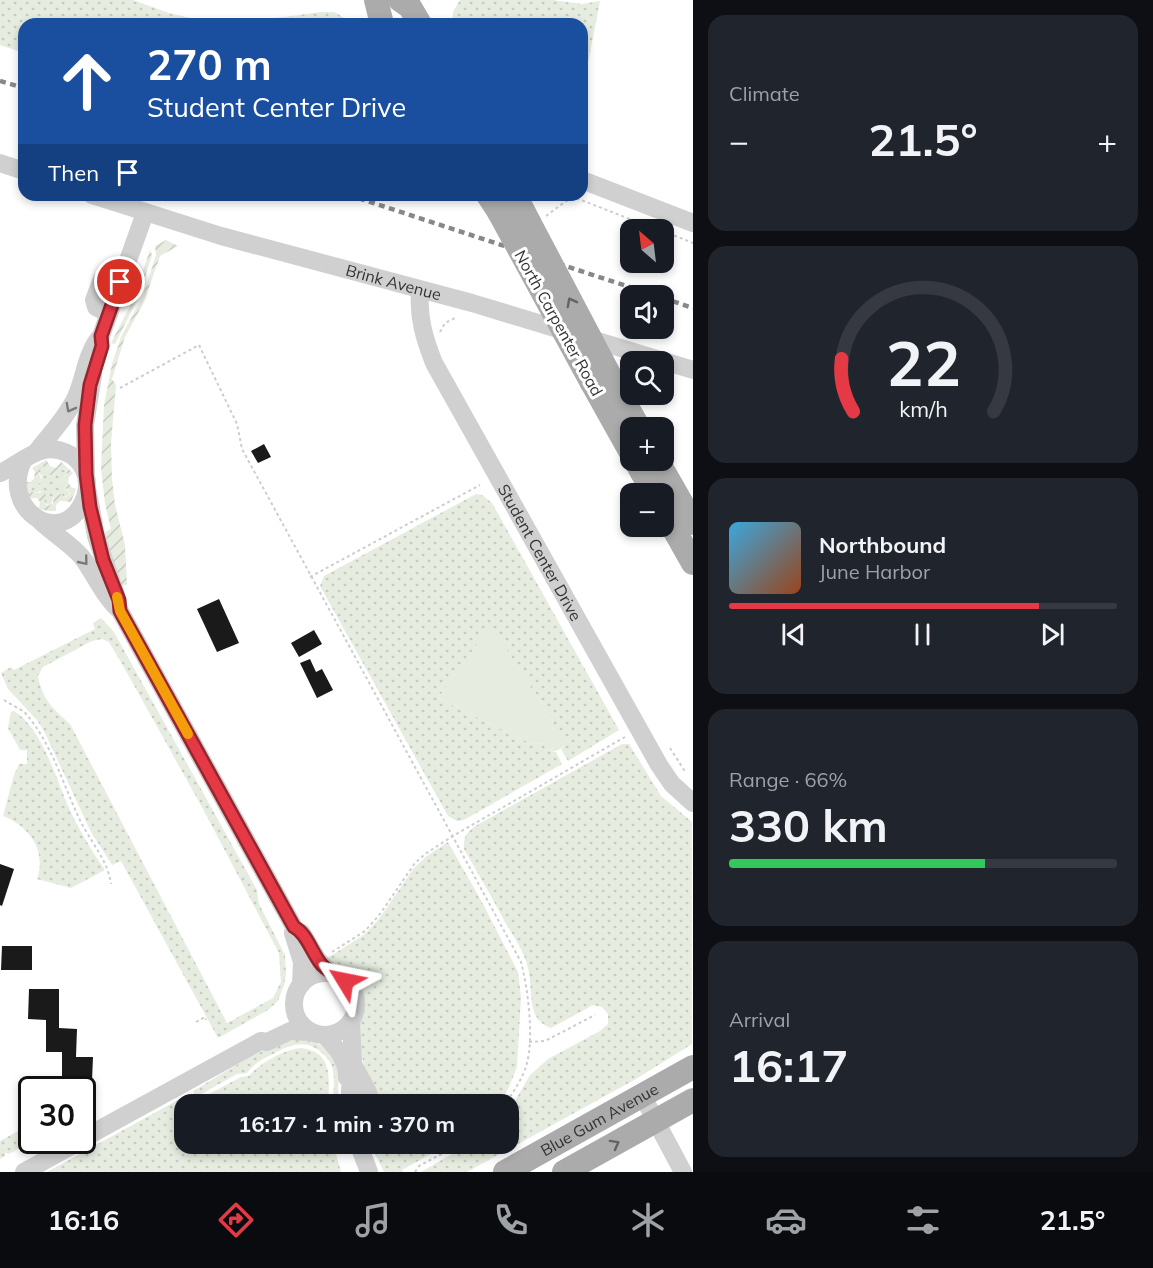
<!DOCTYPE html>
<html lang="en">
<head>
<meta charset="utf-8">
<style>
  :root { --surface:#171b24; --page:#20242c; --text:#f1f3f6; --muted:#9ea1a6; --line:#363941; --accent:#e63946 }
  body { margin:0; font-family:Mulish,sans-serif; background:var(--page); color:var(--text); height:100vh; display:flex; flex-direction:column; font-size:22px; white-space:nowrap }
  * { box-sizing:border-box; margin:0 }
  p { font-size:20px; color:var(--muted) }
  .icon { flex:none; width:33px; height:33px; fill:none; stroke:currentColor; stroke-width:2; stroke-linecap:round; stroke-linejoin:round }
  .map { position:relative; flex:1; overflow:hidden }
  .drawer { display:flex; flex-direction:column; gap:15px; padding:15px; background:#0d0f14; width:460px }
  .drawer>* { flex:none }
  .top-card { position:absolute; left:18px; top:18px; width:570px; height:183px; border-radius:18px; box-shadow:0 3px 9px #0003; background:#1a4fa0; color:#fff; overflow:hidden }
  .needle { width:39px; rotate:332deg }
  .controls { position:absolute; left:620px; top:219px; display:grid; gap:12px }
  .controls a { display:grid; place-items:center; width:54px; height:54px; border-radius:12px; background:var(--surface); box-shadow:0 3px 9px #0003; font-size:30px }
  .speed { position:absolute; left:18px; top:1076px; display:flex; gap:12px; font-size:30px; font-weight:700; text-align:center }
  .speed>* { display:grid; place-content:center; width:78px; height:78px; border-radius:50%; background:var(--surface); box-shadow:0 3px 9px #0003; line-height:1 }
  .speed .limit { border:3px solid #111; border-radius:9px; background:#fff; color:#111 }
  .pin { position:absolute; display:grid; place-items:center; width:51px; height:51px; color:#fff; margin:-26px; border:3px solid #fff; border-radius:50%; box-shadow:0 2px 6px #0007 }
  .me { position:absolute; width:66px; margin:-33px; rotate:305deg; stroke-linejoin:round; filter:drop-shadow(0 0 4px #0008) }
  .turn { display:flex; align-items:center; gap:21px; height:126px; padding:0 30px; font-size:27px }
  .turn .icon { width:78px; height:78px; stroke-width:2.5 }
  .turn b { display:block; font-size:42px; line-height:51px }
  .then { display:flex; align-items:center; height:57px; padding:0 30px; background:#0003; gap:12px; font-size:22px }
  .big { font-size:45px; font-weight:700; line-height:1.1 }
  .drawer .widget { flex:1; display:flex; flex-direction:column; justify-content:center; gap:9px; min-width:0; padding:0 21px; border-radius:18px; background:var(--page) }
  .drawer .dial { align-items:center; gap:0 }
  .dial svg { height:156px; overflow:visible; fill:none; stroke:var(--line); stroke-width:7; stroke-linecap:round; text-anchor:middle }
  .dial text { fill:var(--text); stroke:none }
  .song { display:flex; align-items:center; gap:18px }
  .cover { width:72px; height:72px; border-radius:9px; background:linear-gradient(135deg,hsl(200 70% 55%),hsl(20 70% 35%)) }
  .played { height:6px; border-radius:3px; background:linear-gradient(90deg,var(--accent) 80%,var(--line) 80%) }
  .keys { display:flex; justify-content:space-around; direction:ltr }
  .heat { display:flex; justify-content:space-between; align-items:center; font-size:33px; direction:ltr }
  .charge { height:9px; border-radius:4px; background:linear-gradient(90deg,#34c759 66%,var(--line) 0) }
  .trip { position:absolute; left:174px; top:1094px; width:345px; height:60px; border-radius:18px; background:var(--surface); box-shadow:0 3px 9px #0003; font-weight:700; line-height:60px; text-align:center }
  .menu { display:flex; height:96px; justify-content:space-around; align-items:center; background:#090b0e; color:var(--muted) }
  .menu .icon { width:42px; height:42px }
  .menu .selected { color:var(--accent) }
  .menu b { font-size:27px; color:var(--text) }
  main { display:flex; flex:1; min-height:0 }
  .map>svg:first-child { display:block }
  .grass { fill:url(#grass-dots); fill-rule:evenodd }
  .garden { fill:url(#garden-furrows); fill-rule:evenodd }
  .pitch { fill:#e6ecdf }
  .building { fill:#1a1a1a }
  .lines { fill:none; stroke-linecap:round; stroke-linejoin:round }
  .path { stroke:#cdcdcd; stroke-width:2; stroke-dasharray:3 3; stroke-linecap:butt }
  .minor { stroke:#d0d0d0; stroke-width:18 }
  .major { stroke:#ababab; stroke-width:24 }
  .rail { stroke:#888; stroke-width:4.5; stroke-dasharray:6 4.5; stroke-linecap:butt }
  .major-bridge { stroke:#ababab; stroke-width:24 }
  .oneway { stroke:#636363 }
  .oneway2 { stroke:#7a7a7a }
  .route-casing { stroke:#96252e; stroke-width:15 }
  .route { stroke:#e63946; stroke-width:10 }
  .slow { stroke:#f59e0b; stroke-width:10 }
  .labels { text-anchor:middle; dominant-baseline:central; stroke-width:6; stroke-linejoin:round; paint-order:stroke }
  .street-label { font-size:16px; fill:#333; stroke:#fff }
</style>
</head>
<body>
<main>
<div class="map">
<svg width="693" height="1172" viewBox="0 0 693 1172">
  <defs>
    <pattern id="grass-dots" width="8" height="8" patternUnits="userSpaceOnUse" patternTransform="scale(1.5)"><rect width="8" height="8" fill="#e6ecdf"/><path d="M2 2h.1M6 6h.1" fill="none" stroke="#c6cbc0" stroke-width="1.8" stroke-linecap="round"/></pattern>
    <pattern id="garden-furrows" width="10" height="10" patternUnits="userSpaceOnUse" patternTransform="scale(1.5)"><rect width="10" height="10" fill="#e6ecdf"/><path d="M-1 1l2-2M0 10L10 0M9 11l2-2" fill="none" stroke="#c6cbc0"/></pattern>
  </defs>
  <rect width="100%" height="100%" fill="#fff"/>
  <g class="grass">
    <path d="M0,0h133l36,13 35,8 36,2 81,-11h14l18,12h-329v29l-24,-8z"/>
    <path d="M460,0h92l30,4 18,-3 -18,93v-70h-130l1,-12z"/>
    <path d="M41,466l5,1 7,8 8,-6 5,1 1,3 -6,8 3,7 5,3v4l-5,2 -4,-3 -6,1 -3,11 -7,-3 1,-5 -4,-7 -7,2 -5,-4 2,-4 9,-2 2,-6 -4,-6z"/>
    <path d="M476,494l6,1 10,8 127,227 -51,31 -7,-12 3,-3 -10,-16 -2,-10 -61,-94 -53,72 94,46 10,-1 9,8 5,1 6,12 -98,56 -7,1 -9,-5 -128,-230 4,-10z"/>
    <path d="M101,618l13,14 143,258 2,14 26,51 1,19 -2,11 -6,16 -10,9 -50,28 -97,-177 -9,4 -21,-33 -46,-99 -8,-13 -29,-31 -7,-16 10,-6 3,3 81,-41 -2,-6zM102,639l7,3 12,20 82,147 76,144 2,29 -8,16 -46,25 -157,-299c-17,-15 -28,-25 -32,-48l5,-9 49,-26z"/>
    <path d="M13,711c27,13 44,69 55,95 10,22 23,44 37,64l-34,18 -34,-9c10,-29 -8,-53 -34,-63l11,-41 5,-11h8v-14h-7l-12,-22 3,-16z"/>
    <path d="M622,744h7l32,52 31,26v222l-56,35 -169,93h-46l50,-29h37l1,-32 21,-36 18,-16 52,-28 8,-7v-10l-6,-7 -9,-2 -42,23c-26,-9 -17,-38 -23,-60 -4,-17 -14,-31 -23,-46 -13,-24 -27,-49 -41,-73 -1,-13 3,-17 13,-24z"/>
    <path d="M448,842l35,62 35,68 3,25 -4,70 -8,20 -10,17h-125c-8,-26 -13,-45 -15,-73 -1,-14 8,-27 1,-41 -6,-14 -22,-22 -34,-31l39,-25 14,-15 35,-51 13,-12z"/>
    <path d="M306,1038c35,13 33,33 32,66h-5c0,-11 2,-23 0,-33 -1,-6 -4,-12 -9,-16 -16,-17 -33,-11 -51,-1 -10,5 -19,9 -26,19l-10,1 -41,23 -3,-6c34,-19 75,-50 113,-53z"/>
    <path d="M301,1048c33,4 28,31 27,56h-144v39h149l8,29h-294l142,-78 5,8 47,-25 8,-1c11,-13 34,-26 52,-28z"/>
    <path d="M29,1125l2,4 1,11h2l-25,14 -4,-1v3l-5,3v-18z"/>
    <path d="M370,1143h80l-48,27 1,2h-19z"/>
  </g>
  <g class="garden">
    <path d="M166,240l12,6 -18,10 -16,46 -19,35 -13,42 4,6 -5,58 1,36 3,26 10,40 2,40h-6l-18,-52 8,-4 -6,-25 -4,-36 3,-63 8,-41 9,-27 22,-41 13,-41 -1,-9z"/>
    <path d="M150,250l2,5 -14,43 -23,46 -4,-1 22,-43z"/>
    <path d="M46,460l5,7 5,1 5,-6 12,11 -4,4 -1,5 3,5 5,2 -5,13 -11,-1 -4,4v6h-7l-10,-2 1,-7 -3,-4h-8l-4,-16h5l4,-3 1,-7 -3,-4zM43,466l7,9h3l10,-6 3,1 1,4 -6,7 1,7 6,1 2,5 -4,3 -6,-3 -6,1 -1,9 -5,2 -4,-3 2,-9 -2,-2 -10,1 -5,-4 2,-4 6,-1 5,-3 -4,-10z"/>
  </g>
  <path class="pitch" d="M491,625l61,95 2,9 7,5 3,12c-9,8 -14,6 -22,-3l-10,1 -94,-46z"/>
  <g class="building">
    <path d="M264,444l7,13 -13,6 -7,-12z"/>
    <path d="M219,599l20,44 -22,9 -20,-43z"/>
    <path d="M314,630l8,14 -23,13 -8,-14z"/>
    <path d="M310,659l6,13 6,-3 11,21 -16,8 -17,-35z"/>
    <path d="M0,864l14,5 -12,37 -2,-1z"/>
    <path d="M2,946h30v24h-31z"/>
    <path d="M29,989h30v39l18,1 -1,28h17l-1,24h-30v-29h-16v-32l-18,-1z"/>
  </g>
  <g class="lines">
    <g class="path">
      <path d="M546,216l20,-15 10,-3 82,32"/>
      <path d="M663,231l30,12"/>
      <path d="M440,332l5,-9 12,-6"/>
      <path d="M120,388l79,-43 38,79 5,25 279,513c7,27 13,74 6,101 -3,13 -14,30 -22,41"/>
      <path d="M310,577l170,-92"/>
      <path d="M4,700c7,5 18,9 23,15 25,30 36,69 52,103 10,22 29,42 32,66"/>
      <path d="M670,748l16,25"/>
      <path d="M332,952l33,-21 15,-17 35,-51 10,-9 28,-18 172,-99"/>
      <path d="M196,1022l9,-5 1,3"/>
      <path d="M529,1042l16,-1 50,-26"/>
      <path d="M415,1172l4,-6 43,-23"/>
    </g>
    <g class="minor">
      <path d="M0,163l24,8"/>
      <path d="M582,180l111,43"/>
      <path id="s1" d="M92,195l129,41 251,67 221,67"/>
      <path id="s2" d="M420,290c-2,27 4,48 14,73l225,402 13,19 21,19"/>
      <path d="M109,314l-13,-7 -2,-7 8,-21 24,-13"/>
      <path d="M37,451c14,-18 29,-33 39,-54 9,-20 10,-45 25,-61l44,-123"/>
      <path d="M0,473c22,-10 41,-33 67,-20 7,3 12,8 16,15 6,11 5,25 -1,36 -23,44 -82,5 -59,-43"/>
      <path d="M86,473l-1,-48 8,-50"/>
      <path d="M88,492l8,44 20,59"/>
      <path d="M41,522c13,12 28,21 40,34 14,18 22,40 39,55l174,316 -1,6 9,29 -1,22"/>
      <path d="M302,933l16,27 14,14"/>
      <circle cx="325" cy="1004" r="31"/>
      <path d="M324,1035c13,13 23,24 23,43"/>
      <path d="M354,1066l14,26 2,12"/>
      <path d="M642,1095l41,77"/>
      <path d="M350,1104v-16l4,-6 -3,-60"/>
      <path d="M82,1139l179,-98 6,1 23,-11 20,1"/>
      <path d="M358,1143l11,29"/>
      <path d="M24,1172l58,-32"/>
    </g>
    <g class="major">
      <path d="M376,0l6,24"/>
      <path d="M400,0l10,7 10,17"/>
      <path d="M488,195l11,17"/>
      <path d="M515,195l14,27"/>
      <path d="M592,383l38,68"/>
      <path d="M618,391l21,37"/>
      <path d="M635,460l19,34"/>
      <path d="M657,460l36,63"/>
      <path d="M663,510l30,53"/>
      <path id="s3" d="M505,1172l188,-105"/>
      <path d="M564,1172l129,-72"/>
    </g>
    <g class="rail">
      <path d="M0,81l24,7"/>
      <path d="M349,195l308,101"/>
      <path d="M663,298l30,10"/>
    </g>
    <g class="major-bridge">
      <path d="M499,212l93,171"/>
      <path d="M529,222l89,169"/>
    </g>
  </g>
  <defs><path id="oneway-chevron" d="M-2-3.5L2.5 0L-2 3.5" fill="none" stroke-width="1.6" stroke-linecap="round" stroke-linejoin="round" transform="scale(1.5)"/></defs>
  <g class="oneway">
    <use href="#oneway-chevron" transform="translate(571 302) rotate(-118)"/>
    <use href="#oneway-chevron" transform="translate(615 1144) rotate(-29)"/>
  </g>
  <g class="oneway2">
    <use href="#oneway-chevron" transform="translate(70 408) rotate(118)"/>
    <use href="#oneway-chevron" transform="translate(84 561) rotate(51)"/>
  </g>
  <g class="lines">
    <defs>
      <path id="route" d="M120,282l-19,54 1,10 -12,39 -5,40 1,49 4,33 13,53 16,40 1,11 174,316c13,6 18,27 28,38 7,7 15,10 23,16"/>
    </defs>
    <use href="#route" class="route-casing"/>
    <use href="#route" class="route"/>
    <path class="slow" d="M117,597l3,14 68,123"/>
  </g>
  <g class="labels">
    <g class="street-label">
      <text stroke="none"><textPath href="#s1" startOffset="314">Brink Avenue</textPath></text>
      <text transform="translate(559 323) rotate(61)">North Carpenter Road</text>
      <text stroke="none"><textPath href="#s2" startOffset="292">Student Center Drive</textPath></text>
      <text stroke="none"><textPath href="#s3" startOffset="108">Blue Gum Avenue</textPath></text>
    </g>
  </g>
</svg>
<div class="controls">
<a><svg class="needle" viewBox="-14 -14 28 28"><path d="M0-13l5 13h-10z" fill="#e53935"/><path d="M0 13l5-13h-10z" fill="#9ea1a6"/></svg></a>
<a><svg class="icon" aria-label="sound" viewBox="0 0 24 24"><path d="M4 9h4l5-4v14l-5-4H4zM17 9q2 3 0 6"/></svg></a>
<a><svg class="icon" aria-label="search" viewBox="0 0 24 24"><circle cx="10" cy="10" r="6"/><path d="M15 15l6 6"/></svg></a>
<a>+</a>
<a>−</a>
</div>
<div class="speed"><div class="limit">30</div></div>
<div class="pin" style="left:120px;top:282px;background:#d93025"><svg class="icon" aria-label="arrive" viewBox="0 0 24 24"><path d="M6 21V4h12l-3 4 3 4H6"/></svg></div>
<svg class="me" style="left:345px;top:981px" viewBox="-20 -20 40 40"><path d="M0-17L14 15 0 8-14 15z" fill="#e63946" stroke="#fff" stroke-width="4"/></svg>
<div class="trip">16:17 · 1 min · 370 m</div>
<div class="top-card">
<div class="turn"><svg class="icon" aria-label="ahead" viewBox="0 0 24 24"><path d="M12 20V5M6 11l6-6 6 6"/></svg><div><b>270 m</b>Student Center Drive</div></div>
<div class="then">Then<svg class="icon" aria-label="arrive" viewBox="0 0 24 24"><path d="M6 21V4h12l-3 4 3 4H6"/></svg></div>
</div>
</div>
<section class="drawer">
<div class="widget"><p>Climate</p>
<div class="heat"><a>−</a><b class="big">21.5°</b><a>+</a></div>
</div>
<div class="widget dial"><svg viewBox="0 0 100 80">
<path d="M14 69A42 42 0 1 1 86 69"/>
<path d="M14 69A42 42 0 0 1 8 42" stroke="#e63946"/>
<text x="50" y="56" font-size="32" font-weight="700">22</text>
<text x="50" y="72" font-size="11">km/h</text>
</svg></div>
<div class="widget">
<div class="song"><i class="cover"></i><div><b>Northbound</b><p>June Harbor</p></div></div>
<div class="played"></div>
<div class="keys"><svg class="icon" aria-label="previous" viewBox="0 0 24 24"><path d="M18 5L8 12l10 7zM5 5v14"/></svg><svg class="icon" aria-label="pause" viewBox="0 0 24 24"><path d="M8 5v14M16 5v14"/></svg><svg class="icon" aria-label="next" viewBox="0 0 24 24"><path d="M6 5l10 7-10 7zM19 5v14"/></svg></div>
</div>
<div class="widget"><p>Range · 66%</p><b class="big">330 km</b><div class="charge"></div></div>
<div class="widget"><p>Arrival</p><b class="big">16:17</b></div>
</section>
</main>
<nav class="menu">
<b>16:16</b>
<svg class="icon selected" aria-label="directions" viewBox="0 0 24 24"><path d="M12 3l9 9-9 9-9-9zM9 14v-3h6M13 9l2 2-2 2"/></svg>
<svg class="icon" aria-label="music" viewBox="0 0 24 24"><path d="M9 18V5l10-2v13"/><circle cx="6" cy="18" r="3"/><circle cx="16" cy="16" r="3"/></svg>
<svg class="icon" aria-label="phone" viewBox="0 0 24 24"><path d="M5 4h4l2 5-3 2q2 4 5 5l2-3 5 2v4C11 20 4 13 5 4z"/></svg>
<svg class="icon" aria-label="climate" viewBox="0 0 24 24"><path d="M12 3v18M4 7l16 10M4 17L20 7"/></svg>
<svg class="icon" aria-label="car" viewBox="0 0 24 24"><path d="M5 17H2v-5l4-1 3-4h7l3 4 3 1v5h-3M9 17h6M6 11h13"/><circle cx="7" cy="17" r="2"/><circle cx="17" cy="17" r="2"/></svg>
<svg class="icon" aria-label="filters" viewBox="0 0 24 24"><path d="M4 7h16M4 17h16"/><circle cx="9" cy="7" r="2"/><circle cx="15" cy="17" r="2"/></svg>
<b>21.5°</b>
</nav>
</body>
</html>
